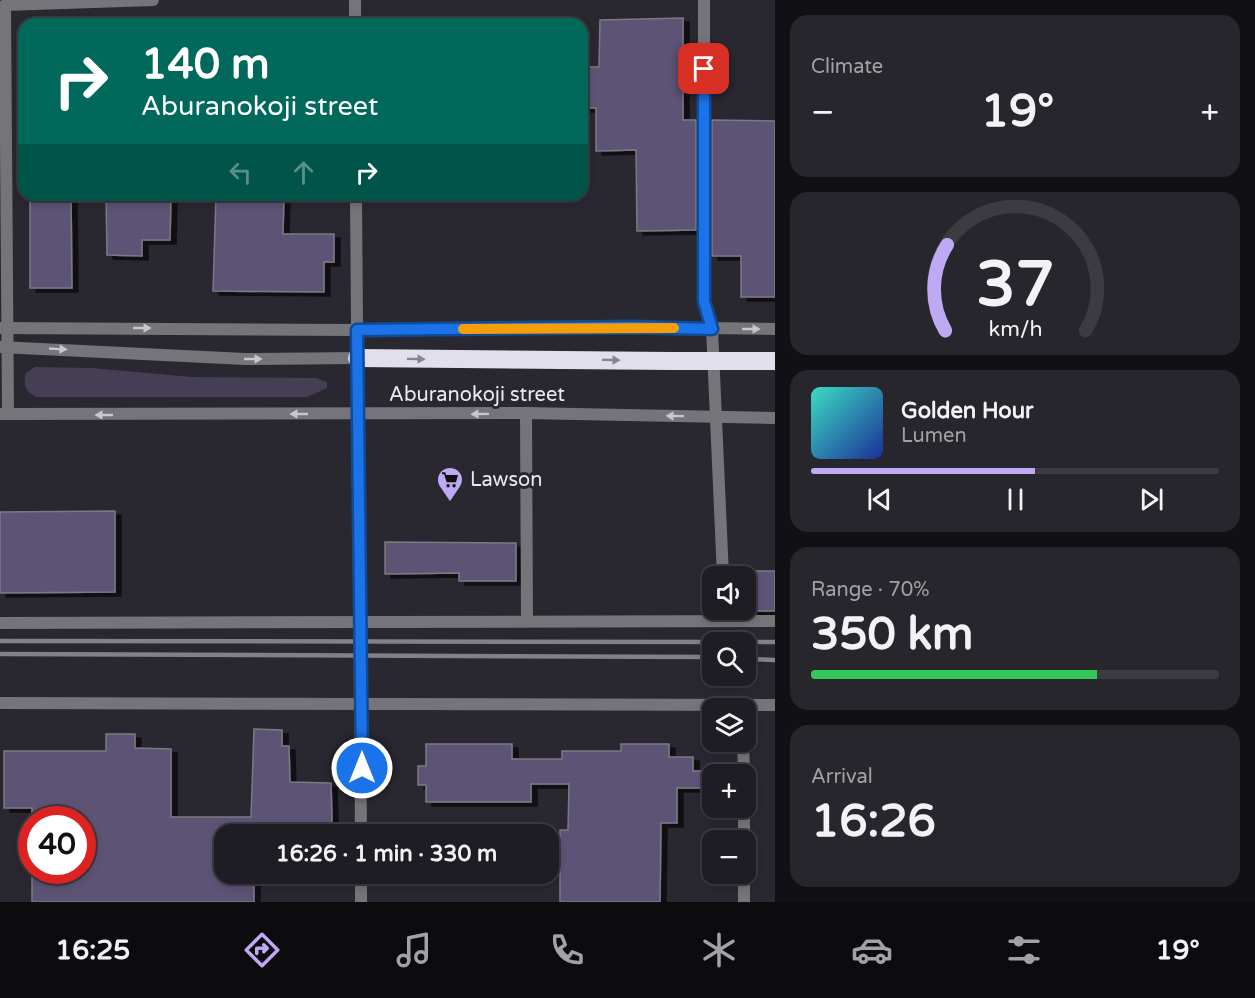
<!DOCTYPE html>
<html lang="en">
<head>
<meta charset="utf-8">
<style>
  :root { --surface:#1f1d24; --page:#27262c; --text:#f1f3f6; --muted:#a1a2a6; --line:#3c3b41; --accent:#bfa8f4 }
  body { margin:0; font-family:"Varela Round",sans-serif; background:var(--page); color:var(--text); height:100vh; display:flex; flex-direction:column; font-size:22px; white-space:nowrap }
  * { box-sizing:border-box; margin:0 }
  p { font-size:20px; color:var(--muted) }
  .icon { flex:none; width:33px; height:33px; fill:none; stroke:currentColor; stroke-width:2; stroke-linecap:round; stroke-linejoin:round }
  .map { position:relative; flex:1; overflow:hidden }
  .panel { display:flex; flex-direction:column; gap:15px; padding:15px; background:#111014; width:480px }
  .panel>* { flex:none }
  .guide { position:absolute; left:18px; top:18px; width:570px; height:183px; border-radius:18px; box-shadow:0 3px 9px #0003,0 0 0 2px var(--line); background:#00695c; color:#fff; overflow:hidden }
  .fabs { position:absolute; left:702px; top:566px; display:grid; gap:12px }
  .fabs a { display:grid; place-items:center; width:54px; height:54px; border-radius:12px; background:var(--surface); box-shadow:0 3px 9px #0003,0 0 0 2px var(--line); font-size:30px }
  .speed { position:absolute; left:18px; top:806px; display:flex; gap:12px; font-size:30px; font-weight:700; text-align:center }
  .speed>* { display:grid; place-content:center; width:78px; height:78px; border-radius:50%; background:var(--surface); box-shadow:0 3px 9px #0003,0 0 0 2px var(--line); line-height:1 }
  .speed .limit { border:9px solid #d22; background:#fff; color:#111 }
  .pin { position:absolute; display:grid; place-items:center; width:51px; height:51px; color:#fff; margin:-26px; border-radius:12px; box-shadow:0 3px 9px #0006 }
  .me { position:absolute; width:66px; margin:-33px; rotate:0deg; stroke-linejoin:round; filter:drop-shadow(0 0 4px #0008) }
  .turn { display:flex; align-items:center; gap:21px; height:126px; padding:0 24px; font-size:27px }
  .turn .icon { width:78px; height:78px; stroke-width:2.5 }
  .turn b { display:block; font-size:42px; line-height:51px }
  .lanes { display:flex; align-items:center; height:57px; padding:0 24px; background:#0003; justify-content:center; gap:30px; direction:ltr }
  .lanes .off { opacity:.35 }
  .big { font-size:45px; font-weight:700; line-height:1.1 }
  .panel .card { flex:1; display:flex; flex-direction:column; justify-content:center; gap:9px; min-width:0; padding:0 21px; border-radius:18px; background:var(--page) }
  .panel .dial { align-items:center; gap:0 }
  .dial svg { height:156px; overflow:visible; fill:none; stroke:var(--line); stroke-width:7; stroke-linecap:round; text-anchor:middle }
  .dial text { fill:var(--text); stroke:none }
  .song { display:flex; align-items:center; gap:18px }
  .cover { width:72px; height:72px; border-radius:9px; background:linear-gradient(135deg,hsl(170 70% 55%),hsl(230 70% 35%)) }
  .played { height:6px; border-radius:3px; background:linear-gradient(90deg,var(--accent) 55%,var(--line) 55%) }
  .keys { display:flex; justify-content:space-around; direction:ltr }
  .heat { display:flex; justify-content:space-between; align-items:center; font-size:33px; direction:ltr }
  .charge { height:9px; border-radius:4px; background:linear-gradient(90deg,#34c759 70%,var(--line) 0) }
  .trip { position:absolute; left:214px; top:824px; width:345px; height:60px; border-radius:18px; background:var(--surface); box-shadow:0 3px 9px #0003,0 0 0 2px var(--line); font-weight:700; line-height:60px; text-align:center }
  .tabs { display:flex; height:96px; justify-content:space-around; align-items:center; background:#0c0c0e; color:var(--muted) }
  .tabs .icon { width:42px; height:42px }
  .tabs .selected { color:var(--accent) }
  .tabs b { font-size:27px; color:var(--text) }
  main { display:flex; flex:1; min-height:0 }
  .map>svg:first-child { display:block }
  .green { fill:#453e55 }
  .building { fill:#5d5375; stroke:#7c7984; stroke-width:1.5; filter:url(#shadow) }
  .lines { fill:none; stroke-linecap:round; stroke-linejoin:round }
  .service { stroke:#757479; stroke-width:12 }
  .minor { stroke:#757479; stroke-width:12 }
  .tertiary { stroke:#757479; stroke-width:12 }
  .motorway { stroke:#e2dfec; stroke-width:18 }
  .rail { stroke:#828088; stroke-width:4.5 }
  .motorway-bridge { stroke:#e2dfec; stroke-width:18 }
  .oneway { fill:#c8c6cc }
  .oneway2 { fill:#86838e }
  .route-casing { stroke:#114b97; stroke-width:15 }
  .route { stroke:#1a73e8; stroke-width:10 }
  .slow { stroke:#f59e0b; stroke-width:10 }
  .labels { text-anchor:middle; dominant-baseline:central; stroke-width:6; stroke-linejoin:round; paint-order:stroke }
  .street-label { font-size:20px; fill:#ebe9f0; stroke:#292730 }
  .poi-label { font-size:20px; fill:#ebe9f0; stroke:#292730; text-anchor:start }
</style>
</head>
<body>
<main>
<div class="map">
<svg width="775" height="902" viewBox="0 0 775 902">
  <defs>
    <filter id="shadow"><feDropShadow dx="6" dy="4" stdDeviation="0" flood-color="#0009"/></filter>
  </defs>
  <rect width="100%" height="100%" fill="#292730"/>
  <path class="green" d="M35,367l57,1 100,9 124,1 11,4v6l-20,9h-271c-11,-6 -13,-12 -10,-24z"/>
  <g class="building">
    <path d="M683,18v102h13v110l-59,1 -1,-81 -40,1v-43h-14v-41h17l1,-47z"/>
    <path d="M712,120l63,1v176h-34v-41h-29z"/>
    <path d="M30,195h41l1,93h-42z"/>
    <path d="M106,195h65l-1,45h-28v16l-35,-1z"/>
    <path d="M216,195h68l-1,39h51v28h-10v30l-111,-1z"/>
    <path d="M115,511v81l-115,1v-81z"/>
    <path d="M385,542l131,1v38h-57v-8l-74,1z"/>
    <rect x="746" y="571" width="29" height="40"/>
    <path d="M254,729l28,1v16h7l1,36 41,1 1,35 -1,16h-106v40h29v28h-222v-32h50v-51h-50v-11h-28v-57h102v-17h29v14l36,1v68h80z"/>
    <path d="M426,744h86v15h50v-8h59v-7h48v13h24v14h19v17h-35v35h-16l-1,79h-100v-72h8l1,-46h-38v18h-105v-17h-8v-19h8z"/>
  </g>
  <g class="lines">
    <path class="service" d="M526,413l1,208"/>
    <g class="minor">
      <path d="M704,0v301l8,28 11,247"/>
      <path d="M8,414l-3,-409 148,-5"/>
      <path d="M0,623l775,-2"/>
      <path d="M743,741l1,33"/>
      <path d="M744,807v33"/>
      <path d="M744,873v29"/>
    </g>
    <g class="tertiary">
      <path d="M355,0v24"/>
      <path d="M356,195l5,639"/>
      <path d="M0,328l357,2 277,-3 141,2"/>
      <path d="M0,347l245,12 112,-1"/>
      <path d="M0,414l526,-1 249,5"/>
      <path d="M0,703l775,2"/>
      <path d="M361,902v-29"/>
    </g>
    <path class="motorway" d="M357,358l314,3"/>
    <g class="rail">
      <path d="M0,641l775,1"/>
      <path d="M0,654l712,3"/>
      <path d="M746,659l29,1"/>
    </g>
    <path class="motorway-bridge" d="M671,361h104"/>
  </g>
  <defs><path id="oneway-solid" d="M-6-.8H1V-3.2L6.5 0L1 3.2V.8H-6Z" transform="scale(1.5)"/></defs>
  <g class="oneway">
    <use href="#oneway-solid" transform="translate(142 328)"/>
    <use href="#oneway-solid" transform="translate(751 329)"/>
    <use href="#oneway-solid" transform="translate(58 349) rotate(3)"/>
    <use href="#oneway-solid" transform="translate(253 359)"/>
    <use href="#oneway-solid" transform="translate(299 414) rotate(-180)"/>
    <use href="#oneway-solid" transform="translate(480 414) rotate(179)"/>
    <use href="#oneway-solid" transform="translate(104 415) rotate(180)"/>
    <use href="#oneway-solid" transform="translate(675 416) rotate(-179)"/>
  </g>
  <g class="oneway2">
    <use href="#oneway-solid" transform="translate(416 359) rotate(1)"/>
    <use href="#oneway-solid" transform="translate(611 360) rotate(1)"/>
  </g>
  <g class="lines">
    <defs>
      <path id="route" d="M362,768l-5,-438 277,-3 78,2 -8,-28v-232"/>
    </defs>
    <use href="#route" class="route-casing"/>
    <use href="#route" class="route"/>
    <path class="slow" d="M463,329l211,-1"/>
  </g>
  <defs>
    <symbol id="supermarket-pin" viewBox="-11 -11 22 30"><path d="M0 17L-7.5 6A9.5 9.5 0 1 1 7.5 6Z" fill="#bfa8f4" stroke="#292730"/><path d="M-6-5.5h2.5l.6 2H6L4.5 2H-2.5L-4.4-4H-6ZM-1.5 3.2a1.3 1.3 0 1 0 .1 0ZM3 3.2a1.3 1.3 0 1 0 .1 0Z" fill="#111"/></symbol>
  </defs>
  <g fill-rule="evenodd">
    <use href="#supermarket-pin" x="435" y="465" width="30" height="40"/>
  </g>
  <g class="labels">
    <g class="street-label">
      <text x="477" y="395">Aburanokoji street</text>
    </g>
    <g class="poi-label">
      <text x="470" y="480">Lawson</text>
    </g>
  </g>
</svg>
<div class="fabs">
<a><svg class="icon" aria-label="sound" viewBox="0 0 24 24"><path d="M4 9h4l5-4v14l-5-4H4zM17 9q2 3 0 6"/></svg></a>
<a><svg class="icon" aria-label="search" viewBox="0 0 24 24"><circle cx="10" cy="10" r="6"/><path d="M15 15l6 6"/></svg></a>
<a><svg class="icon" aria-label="layers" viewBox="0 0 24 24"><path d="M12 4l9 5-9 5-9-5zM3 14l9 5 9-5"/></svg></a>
<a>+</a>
<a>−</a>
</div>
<div class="speed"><div class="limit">40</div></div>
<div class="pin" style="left:704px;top:69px;background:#d93025"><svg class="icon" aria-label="arrive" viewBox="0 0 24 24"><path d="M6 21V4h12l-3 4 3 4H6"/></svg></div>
<svg class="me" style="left:362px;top:768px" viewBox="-20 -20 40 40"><circle r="17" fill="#1a73e8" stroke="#fff" stroke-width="3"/><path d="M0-11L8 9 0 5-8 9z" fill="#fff"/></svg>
<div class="trip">16:26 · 1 min · 330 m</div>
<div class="guide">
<div class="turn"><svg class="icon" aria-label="right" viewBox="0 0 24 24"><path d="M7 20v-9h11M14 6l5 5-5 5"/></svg><div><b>140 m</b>Aburanokoji street</div></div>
<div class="lanes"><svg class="icon off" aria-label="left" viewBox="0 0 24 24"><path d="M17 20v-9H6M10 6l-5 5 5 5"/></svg><svg class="icon off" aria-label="ahead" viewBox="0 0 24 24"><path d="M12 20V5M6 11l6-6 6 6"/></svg><svg class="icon" aria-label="right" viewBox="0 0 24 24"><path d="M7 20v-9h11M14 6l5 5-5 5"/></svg></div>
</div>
</div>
<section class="panel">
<div class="card"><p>Climate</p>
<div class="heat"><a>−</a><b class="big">19°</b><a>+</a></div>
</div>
<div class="card dial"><svg viewBox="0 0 100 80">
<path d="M14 69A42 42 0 1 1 86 69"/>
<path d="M14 69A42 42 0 0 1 15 25" stroke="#bfa8f4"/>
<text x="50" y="56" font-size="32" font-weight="700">37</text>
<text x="50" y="72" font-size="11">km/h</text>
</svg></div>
<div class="card">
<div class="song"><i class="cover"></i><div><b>Golden Hour</b><p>Lumen</p></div></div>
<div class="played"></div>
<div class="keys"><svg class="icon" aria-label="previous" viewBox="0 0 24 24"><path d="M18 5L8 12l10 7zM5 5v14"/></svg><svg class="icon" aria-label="pause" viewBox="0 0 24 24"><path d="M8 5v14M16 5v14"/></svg><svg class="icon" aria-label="next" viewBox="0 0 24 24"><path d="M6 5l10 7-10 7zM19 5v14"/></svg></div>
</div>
<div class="card"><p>Range · 70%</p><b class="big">350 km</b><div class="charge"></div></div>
<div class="card"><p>Arrival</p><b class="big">16:26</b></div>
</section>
</main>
<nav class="tabs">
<b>16:25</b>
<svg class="icon selected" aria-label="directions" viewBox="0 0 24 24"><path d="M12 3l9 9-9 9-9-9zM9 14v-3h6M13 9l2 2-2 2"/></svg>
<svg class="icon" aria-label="music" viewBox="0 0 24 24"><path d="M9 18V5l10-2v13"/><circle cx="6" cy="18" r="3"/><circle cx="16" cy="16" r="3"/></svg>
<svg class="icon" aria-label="phone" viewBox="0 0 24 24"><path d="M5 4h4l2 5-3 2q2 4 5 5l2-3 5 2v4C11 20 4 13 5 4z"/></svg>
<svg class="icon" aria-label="climate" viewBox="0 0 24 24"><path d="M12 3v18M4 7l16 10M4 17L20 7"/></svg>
<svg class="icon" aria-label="car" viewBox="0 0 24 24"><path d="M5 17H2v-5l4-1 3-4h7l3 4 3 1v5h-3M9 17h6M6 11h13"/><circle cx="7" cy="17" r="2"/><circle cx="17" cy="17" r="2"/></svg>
<svg class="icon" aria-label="filters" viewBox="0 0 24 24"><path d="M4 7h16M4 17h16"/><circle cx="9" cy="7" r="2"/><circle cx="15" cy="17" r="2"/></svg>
<b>19°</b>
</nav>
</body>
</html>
